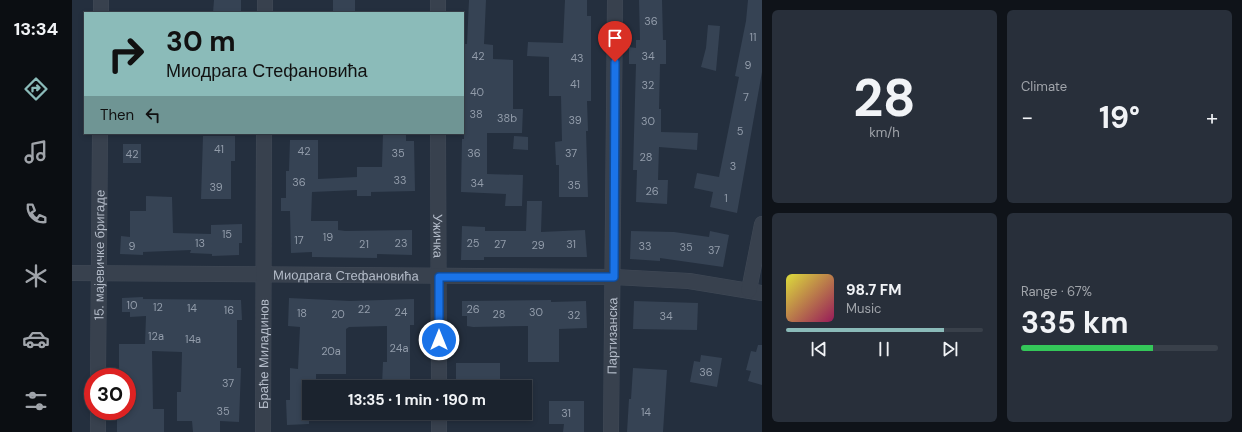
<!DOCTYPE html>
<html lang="en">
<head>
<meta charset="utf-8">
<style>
  :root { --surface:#1b232e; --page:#282f3a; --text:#f1f3f6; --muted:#a0a4aa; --line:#39404a; --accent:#8bbbb9 }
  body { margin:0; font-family:"DM Sans",sans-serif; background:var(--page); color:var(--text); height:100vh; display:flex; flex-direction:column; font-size:15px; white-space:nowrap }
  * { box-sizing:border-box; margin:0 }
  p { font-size:13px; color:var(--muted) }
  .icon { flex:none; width:22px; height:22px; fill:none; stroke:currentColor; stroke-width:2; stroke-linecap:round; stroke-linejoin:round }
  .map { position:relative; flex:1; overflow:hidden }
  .drawer { display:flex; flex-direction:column; gap:10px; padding:10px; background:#0f1319; width:480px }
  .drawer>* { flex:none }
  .top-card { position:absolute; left:12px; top:12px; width:380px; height:122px; border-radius:0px; box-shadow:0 2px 6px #0003,0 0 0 1px var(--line); background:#8bbbb9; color:#111; overflow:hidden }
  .speed { position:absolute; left:12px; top:368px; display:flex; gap:8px; font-size:20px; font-weight:700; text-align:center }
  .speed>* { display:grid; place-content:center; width:52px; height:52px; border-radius:50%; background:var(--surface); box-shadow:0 2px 6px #0003,0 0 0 1px var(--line); line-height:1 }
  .speed .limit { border:6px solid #d22; background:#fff; color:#111 }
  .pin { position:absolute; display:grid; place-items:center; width:34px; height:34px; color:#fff; margin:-41px -17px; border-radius:50% 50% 50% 0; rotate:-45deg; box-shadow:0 0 4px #0007 }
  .pin .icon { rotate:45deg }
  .me { position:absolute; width:44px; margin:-22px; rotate:0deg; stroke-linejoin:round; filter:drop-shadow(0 0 3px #0008) }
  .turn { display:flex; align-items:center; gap:14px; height:84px; padding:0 16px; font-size:18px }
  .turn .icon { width:52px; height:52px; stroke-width:2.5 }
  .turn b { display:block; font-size:28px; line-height:34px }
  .then { display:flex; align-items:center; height:38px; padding:0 16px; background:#0003; gap:8px; font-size:15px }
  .big { font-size:30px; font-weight:700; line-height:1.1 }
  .drawer .card { flex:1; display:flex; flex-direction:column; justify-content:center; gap:6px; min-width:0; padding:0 14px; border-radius:6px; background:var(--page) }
  .drawer .dial { align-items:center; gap:0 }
  .dial b { font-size:52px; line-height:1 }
  .song { display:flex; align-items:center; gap:12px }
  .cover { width:48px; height:48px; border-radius:6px; background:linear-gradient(135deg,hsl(60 70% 55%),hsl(330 70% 35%)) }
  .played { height:4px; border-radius:2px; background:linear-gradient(90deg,var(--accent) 80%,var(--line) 80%) }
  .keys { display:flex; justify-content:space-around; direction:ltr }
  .heat { display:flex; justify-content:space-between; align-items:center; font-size:22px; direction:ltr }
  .charge { height:6px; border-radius:3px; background:linear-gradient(90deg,#34c759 67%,var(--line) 0) }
  .drawer .tiles { flex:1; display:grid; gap:10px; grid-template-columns:repeat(2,1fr) }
  .trip { position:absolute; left:230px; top:380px; width:230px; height:40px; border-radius:0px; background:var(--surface); box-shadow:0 2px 6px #0003,0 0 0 1px var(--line); font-weight:700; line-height:40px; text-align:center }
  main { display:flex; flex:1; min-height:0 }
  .tab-bar { display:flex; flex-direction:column; width:72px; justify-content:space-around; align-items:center; background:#0b0e12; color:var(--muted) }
  .tab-bar .icon { width:28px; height:28px }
  .tab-bar .current { color:var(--accent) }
  .tab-bar b { font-size:18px; color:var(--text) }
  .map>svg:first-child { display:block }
  .building { fill:#364354 }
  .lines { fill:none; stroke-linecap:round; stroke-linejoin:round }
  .minor-casing { stroke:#414a57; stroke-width:16 }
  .minor { stroke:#38414e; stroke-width:15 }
  .route-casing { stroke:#114b97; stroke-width:10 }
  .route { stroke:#1a73e8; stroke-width:7 }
  .labels { text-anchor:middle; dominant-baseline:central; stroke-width:4; stroke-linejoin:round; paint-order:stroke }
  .number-label { font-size:11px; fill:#929caa }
  .street-label { font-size:13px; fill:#b4bcc9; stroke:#1d2633 }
</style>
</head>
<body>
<main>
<nav class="tab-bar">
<b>13:34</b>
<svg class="icon current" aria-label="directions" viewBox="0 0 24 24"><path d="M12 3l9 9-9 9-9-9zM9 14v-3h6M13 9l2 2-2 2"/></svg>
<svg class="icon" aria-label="music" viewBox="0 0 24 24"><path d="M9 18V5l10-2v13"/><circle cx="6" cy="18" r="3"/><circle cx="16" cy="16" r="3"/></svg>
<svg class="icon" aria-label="phone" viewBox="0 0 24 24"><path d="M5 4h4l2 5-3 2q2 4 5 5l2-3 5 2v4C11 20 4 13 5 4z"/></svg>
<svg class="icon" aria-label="climate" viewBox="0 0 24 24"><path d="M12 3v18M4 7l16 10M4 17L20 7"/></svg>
<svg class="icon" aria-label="car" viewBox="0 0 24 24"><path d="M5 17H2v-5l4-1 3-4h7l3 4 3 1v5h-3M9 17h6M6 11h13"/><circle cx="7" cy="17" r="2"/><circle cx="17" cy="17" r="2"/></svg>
<svg class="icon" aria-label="filters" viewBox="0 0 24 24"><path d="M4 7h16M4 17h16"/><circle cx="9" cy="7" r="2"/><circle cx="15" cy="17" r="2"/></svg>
</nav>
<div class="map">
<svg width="690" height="432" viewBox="0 0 690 432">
  <rect width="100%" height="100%" fill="#242f3e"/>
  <g class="building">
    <path d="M142,0h27v13h-28z"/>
    <rect x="261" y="0" width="22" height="13"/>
    <path d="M397,0h17l-2,44 9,1v14l20,1v49h10l-1,24h-35v41l36,1 -1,31h-17l1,-12 -45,-2 1,-53h2l-1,-95h4z"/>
    <path d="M493,0h22v16h4v85h-4l1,30h-2l2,66h-29v-32h-3l-1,-23 7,-1 -1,-45h-12v-39l-22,-1 1,-14 35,1z"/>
    <path d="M567,0h23l1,40h3v24h-6l-1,45h2v23l37,1 -1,17 -38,-3 -1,33h10l-1,24 -31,-2 1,-32h-4l3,-106h-7v-17l7,1v-8h4z"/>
    <path d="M676,0h14v72l-25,141 -27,-6 3,-15 -19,-4 3,-15 22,4 20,-100 -4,-1 11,-55z"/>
    <path d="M636,25l12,1 -4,45 -15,-4 5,-19z"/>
    <path d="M311,133h23v8h8l1,50 -44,1v4h-14v-6l-45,2 -1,29h27v9l7,1 67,-1v25l-35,-1v4l-65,-1v-5l-21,1 -1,-42h-9v-13h5v-27h3l1,-31h28v39l39,-2v-10h25z"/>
    <path d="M131,136h32v25h-4v38h-30z"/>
    <path d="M442,136l14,1v13l-15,-1z"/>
    <rect x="51" y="144" width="18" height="19"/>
    <path d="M74,196l26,1 1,36 38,1v-9l31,-1v19h-3v12l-27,1v-2l-22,-1 1,-3 -48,2v3l-23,-1 1,-18 9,1v-26h16z"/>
    <path d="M455,201h15l-1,31 44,-2 2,27h-103v3h-23l1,-34 23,1v4h41z"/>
    <path d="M559,231l43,1 35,5 1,-6 19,4 -6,32 -63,-9v3l-30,-2z"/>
    <path d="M71,297v2l98,1 1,20h-5v48h4l-2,54 -19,-1v11h-27l-1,-11h-15v-29h4l1,-40 -30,-1 1,58h11v23h-47v-21h10v-34h-8v-33h26l1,-28 -16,1v-5h-8v-14z"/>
    <path d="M217,298l61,3 64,-2v26h-4v61l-28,-1 1,-23h4v-36l-38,1 -3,2v45h-30v13h-7v37l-22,1 -1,-25h4v-32l8,1 2,-42 -12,-1z"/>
    <path d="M479,300v2l35,-1 1,27 -28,1v33h-31v-36l-55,1 -6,-1v-10h-5v-15z"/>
    <path d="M562,301l64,2 -1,27 -64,-1z"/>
    <path d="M686,345h4v40l-14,-4 3,-10 -5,-1 5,-19 5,1z"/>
    <path d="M629,355l21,3 -5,29 -27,-5 4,-21 6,1z"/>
    <rect x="384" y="363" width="44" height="22"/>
    <path d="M561,368l34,2 -4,62h-36l2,-33h2z"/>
    <path d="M477,401h35v31h-21l1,-8h-15z"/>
  </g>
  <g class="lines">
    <defs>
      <g id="minor">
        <path d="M366,0v13"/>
        <path d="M29,13v-13"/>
        <path d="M193,13v-13"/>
        <path id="s1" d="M366,133l1,254"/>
        <path id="s2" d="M0,273l542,4 75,4 73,12"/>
        <path d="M677,290l13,-66"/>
        <path id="s3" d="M26,377l2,-244"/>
        <path d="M26,432v-21"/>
        <path id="s4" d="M191,432l1,-299"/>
        <path d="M367,432v-19"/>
        <path id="s5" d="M539,432l4,-432"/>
      </g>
    </defs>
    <use href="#minor" class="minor-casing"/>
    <use href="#minor" class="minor"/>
  </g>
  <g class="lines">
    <defs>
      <path id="route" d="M367,340v-63h175l1,-215"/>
    </defs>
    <use href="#route" class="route-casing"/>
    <use href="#route" class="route"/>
  </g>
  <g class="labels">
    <g class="number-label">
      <text x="579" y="21">36</text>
      <text x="681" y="37">11</text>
      <text x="406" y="56">42</text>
      <text x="576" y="56">34</text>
      <text x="505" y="58">43</text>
      <text x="676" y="65">9</text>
      <text x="503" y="84">41</text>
      <text x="576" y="85">32</text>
      <text x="405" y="92">40</text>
      <text x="674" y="97">7</text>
      <text x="404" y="114">38</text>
      <text x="435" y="118">38b</text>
      <text x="503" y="120">39</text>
      <text x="576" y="121">30</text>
      <text x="668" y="131">5</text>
      <text x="147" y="149">41</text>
      <text x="232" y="151">42</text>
      <text x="326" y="153">35</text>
      <text x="402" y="153">36</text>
      <text x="499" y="153">37</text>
      <text x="60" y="154">42</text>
      <text x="574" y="157">28</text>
      <text x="661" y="166">3</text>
      <text x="328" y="180">33</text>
      <text x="227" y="182">36</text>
      <text x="405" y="183">34</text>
      <text x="502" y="185">35</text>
      <text x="144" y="187">39</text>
      <text x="580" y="191">26</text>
      <text x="654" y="198">1</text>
      <text x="155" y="234">15</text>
      <text x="256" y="237">19</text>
      <text x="227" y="240">17</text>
      <text x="128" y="243">13</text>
      <text x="329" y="243">23</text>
      <text x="401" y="243">25</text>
      <text x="292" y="244">21</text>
      <text x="428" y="244">27</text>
      <text x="499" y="244">31</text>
      <text x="466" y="245">29</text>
      <text x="60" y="246">9</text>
      <text x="573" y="246">33</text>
      <text x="614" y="247">35</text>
      <text x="642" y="250">37</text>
      <text x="60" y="305">10</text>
      <text x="86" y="307">12</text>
      <text x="120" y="308">14</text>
      <text x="292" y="309">22</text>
      <text x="401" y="309">26</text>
      <text x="157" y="310">16</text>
      <text x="329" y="312">24</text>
      <text x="464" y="312">30</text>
      <text x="230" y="313">18</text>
      <text x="266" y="314">20</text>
      <text x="427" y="314">28</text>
      <text x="502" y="315">32</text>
      <text x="594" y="316">34</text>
      <text x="84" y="336">12a</text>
      <text x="121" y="339">14a</text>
      <text x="327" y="348">24a</text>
      <text x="259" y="351">20a</text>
      <text x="634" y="372">36</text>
      <text x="156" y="383">37</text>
      <text x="151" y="411">35</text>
      <text x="574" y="412">14</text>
      <text x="494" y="413">31</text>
    </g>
    <g class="street-label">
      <text stroke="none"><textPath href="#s1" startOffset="103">Ужичка</textPath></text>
      <text stroke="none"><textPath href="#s3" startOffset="122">15. мајевичке бригаде</textPath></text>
      <text stroke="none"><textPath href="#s2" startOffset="274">Миодрага Стефановића</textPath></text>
      <text stroke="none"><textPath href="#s5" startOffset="96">Партизанска</textPath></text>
      <text stroke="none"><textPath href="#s4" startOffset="78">Браће Миладинов</textPath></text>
    </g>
  </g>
</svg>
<div class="speed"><div class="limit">30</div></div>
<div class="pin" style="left:543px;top:62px;background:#d93025"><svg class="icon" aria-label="arrive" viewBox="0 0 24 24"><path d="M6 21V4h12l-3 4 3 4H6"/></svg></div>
<svg class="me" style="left:367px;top:340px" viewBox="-20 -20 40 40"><circle r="17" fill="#1a73e8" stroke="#fff" stroke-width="3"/><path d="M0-11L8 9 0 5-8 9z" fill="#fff"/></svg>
<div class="trip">13:35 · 1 min · 190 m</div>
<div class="top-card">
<div class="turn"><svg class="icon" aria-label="right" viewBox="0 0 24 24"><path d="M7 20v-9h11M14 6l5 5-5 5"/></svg><div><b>30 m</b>Миодрага Стефановића</div></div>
<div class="then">Then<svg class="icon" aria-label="left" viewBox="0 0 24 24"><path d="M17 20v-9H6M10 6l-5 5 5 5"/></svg></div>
</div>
</div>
<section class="drawer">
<div class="tiles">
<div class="card dial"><b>28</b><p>km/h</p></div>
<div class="card"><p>Climate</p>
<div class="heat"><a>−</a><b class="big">19°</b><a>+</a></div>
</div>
<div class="card">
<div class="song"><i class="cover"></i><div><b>98.7 FM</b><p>Music</p></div></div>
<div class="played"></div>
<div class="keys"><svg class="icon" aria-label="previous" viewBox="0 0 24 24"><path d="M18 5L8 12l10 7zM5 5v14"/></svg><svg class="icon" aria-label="pause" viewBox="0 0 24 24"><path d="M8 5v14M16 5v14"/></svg><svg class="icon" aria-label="next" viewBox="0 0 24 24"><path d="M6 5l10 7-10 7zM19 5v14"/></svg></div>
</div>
<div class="card"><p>Range · 67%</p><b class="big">335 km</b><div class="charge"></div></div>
</div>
</section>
</main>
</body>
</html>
